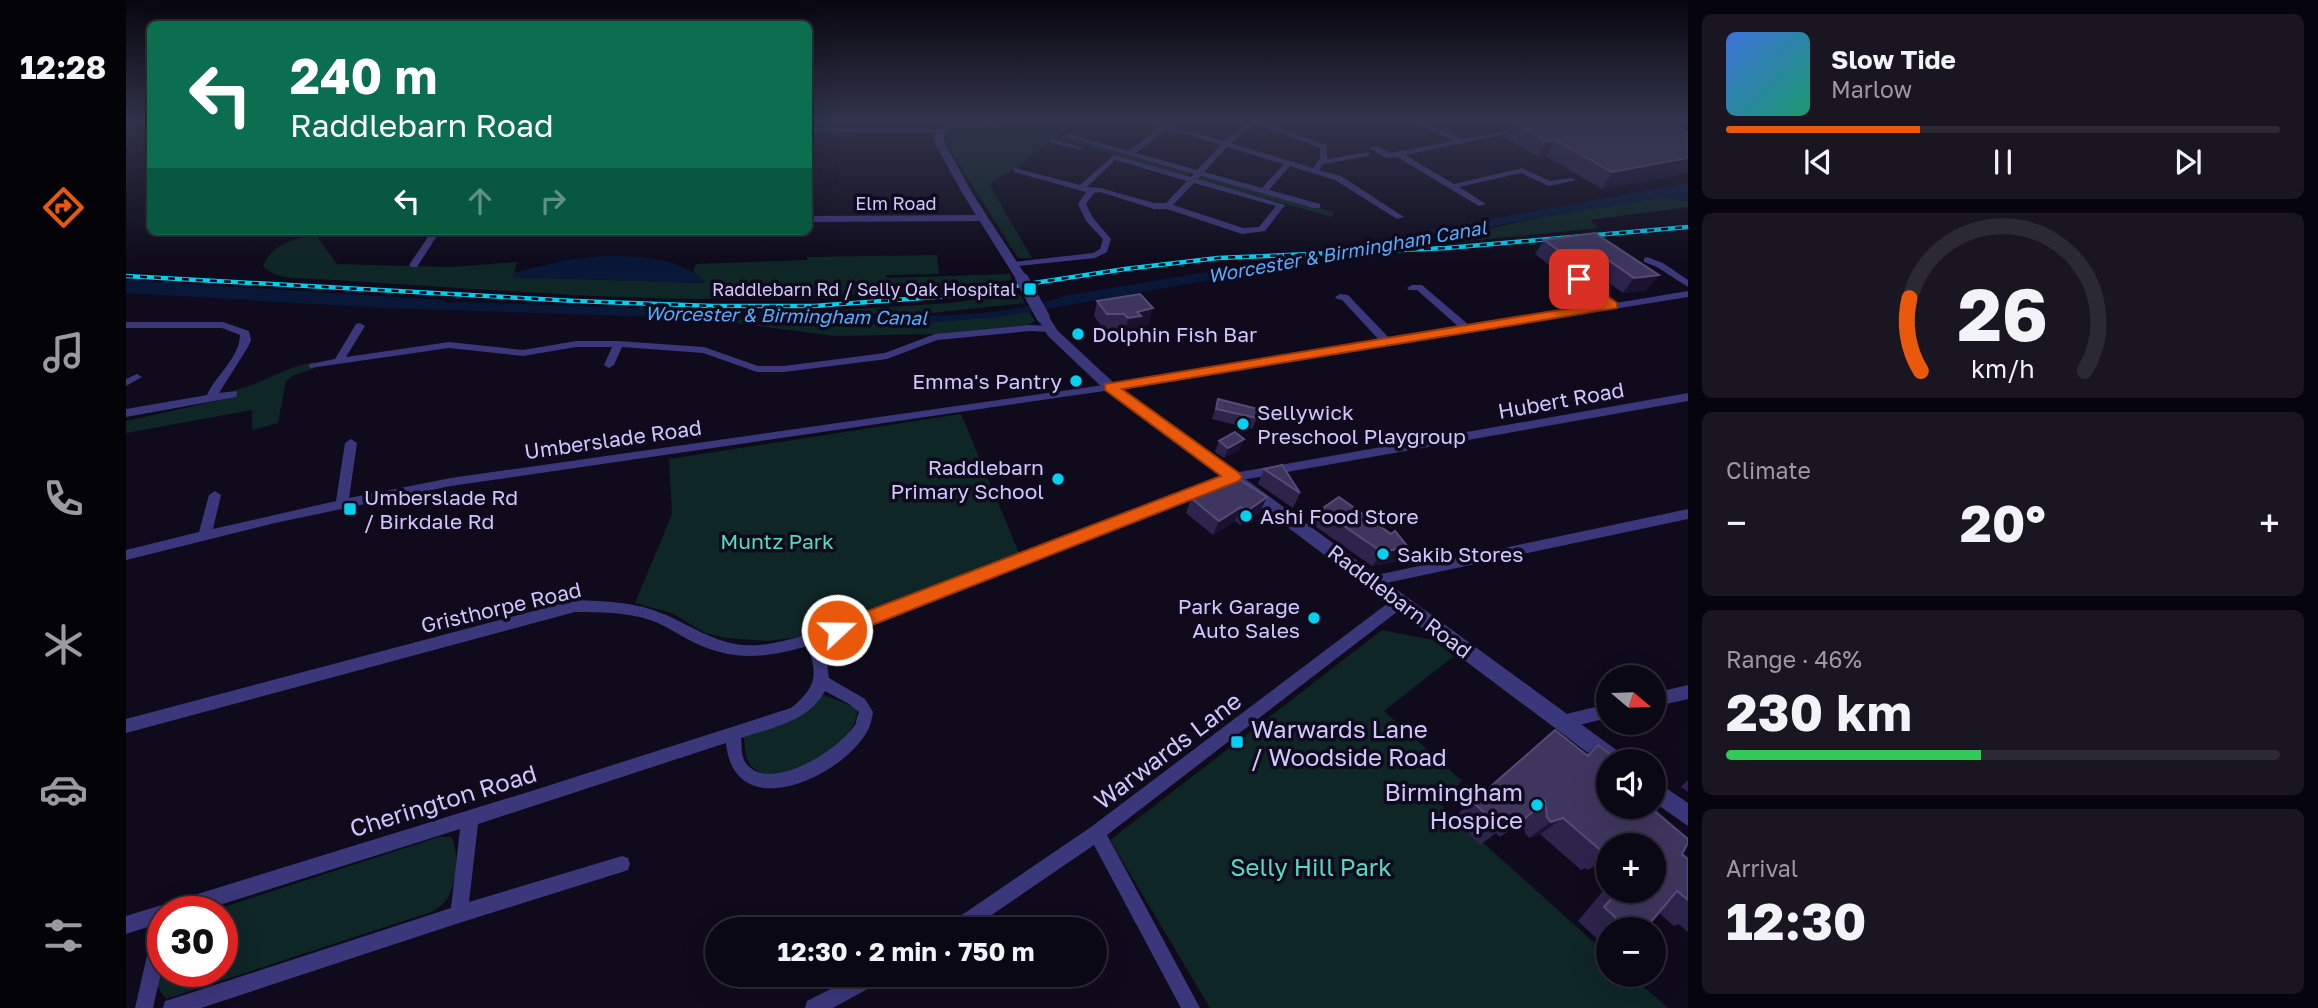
<!DOCTYPE html>
<html lang="en">
<head>
<meta charset="utf-8">
<style>
  :root { --surface:#0b0815; --page:#191622; --text:#f1f3f6; --muted:#9a9aa0; --line:#2b2934; --accent:#ea580c }
  body { margin:0; font-family:"Golos Text",sans-serif; background:var(--page); color:var(--text); height:100vh; display:flex; flex-direction:column; font-size:26px; white-space:nowrap }
  * { box-sizing:border-box; margin:0 }
  p { font-size:23px; color:var(--muted) }
  .icon { flex:none; width:38px; height:38px; fill:none; stroke:currentColor; stroke-width:2; stroke-linecap:round; stroke-linejoin:round }
  .map { position:relative; flex:1; overflow:hidden }
  .sheet { display:flex; flex-direction:column; gap:14px; padding:14px; background:#06040c; width:630px }
  .sheet>* { flex:none }
  .banner { position:absolute; left:21px; top:21px; width:665px; height:214px; border-radius:10px; box-shadow:0 7px 28px #0002,0 0 0 2px var(--line); background:#0b6e4f; color:#fff; overflow:hidden }
  .needle { width:46px; rotate:109deg }
  .controls { position:absolute; left:1470px; top:665px; display:grid; gap:14px }
  .controls a { display:grid; place-items:center; width:70px; height:70px; border-radius:50%; background:var(--surface); box-shadow:0 7px 28px #0002,0 0 0 2px var(--line); font-size:35px }
  .speed { position:absolute; left:21px; top:896px; display:flex; gap:14px; font-size:35px; font-weight:700; text-align:center }
  .speed>* { display:grid; place-content:center; width:91px; height:91px; border-radius:50%; background:var(--surface); box-shadow:0 7px 28px #0002,0 0 0 2px var(--line); line-height:1 }
  .speed .limit { border:10px solid #d22; background:#fff; color:#111 }
  .pin { position:absolute; display:grid; place-items:center; width:60px; height:60px; color:#fff; margin:-30px; border-radius:14px; box-shadow:0 4px 10px #0006 }
  .me { position:absolute; width:77px; margin:-38px; rotate:69deg; stroke-linejoin:round; filter:drop-shadow(0 0 5px #0008) }
  .turn { display:flex; align-items:center; gap:24px; height:147px; padding:0 28px; font-size:32px }
  .turn .icon { width:91px; height:91px; stroke-width:2.5 }
  .turn b { display:block; font-size:49px; line-height:60px }
  .lanes { display:flex; align-items:center; height:66px; padding:0 28px; background:#0003; justify-content:center; gap:35px; direction:ltr }
  .lanes .off { opacity:.35 }
  .big { font-size:52px; font-weight:700; line-height:1.1 }
  .sheet .widget { flex:1; display:flex; flex-direction:column; justify-content:center; gap:10px; min-width:0; padding:0 24px; border-radius:10px; background:var(--page) }
  .sheet .dial { align-items:center; gap:0 }
  .dial svg { height:182px; overflow:visible; fill:none; stroke:var(--line); stroke-width:7; stroke-linecap:round; text-anchor:middle }
  .dial text { fill:var(--text); stroke:none }
  .song { display:flex; align-items:center; gap:21px }
  .cover { width:84px; height:84px; border-radius:10px; background:linear-gradient(135deg,hsl(220 70% 55%),hsl(160 70% 35%)) }
  .played { height:7px; border-radius:4px; background:linear-gradient(90deg,var(--accent) 35%,var(--line) 35%) }
  .keys { display:flex; justify-content:space-around; direction:ltr }
  .heat { display:flex; justify-content:space-between; align-items:center; font-size:38px; direction:ltr }
  .charge { height:10px; border-radius:5px; background:linear-gradient(90deg,#34c759 46%,var(--line) 0) }
  .trip { position:absolute; left:579px; top:917px; width:402px; height:70px; border-radius:35px; background:var(--surface); box-shadow:0 7px 28px #0002,0 0 0 2px var(--line); font-weight:700; line-height:70px; text-align:center }
  main { display:flex; flex:1; min-height:0 }
  .dock { display:flex; flex-direction:column; width:126px; justify-content:space-around; align-items:center; background:#040308; color:var(--muted) }
  .dock .icon { width:49px; height:49px }
  .dock .current { color:var(--accent) }
  .dock b { font-size:32px; color:var(--text) }
  .map>svg:first-child { display:block }
  .green { fill:#0f2626 }
  .water { fill:#091838 }
  .pier { fill:#0f0b1c }
  .lines { fill:none; stroke-linecap:round; stroke-linejoin:round }
  .stream { stroke:#091838; stroke-width:2.5 }
  .minor { fill:#3b377b; fill-rule:evenodd }
  .tertiary { fill:#3b377b; fill-rule:evenodd }
  .rail-casing { stroke:#02d0ef; stroke-width:4.5 }
  .rail { stroke:#0f0b1c; stroke-width:2.5; stroke-dasharray:7; stroke-linecap:butt }
  .tertiary-bridge { stroke:#3b377b; stroke-width:13 }
  .wall { fill:#2c244b }
  .shaded-wall { fill:#191330 }
  .building { fill:#3e365e; stroke:#544c77; stroke-width:2 }
  .route { fill:#ea580c; stroke:#983908; stroke-width:2 }
  .poi-dot { fill:#02d0ef; stroke:#0f0b1c; stroke-width:2.5 }
  .labels { text-anchor:middle; dominant-baseline:central; stroke-width:7; stroke-linejoin:round; paint-order:stroke }
  .far-street-label { font-size:18px; fill:#cfc7fe; stroke:#0f0b1c }
  .far-poi-label { font-size:18px; fill:#cfc7fe; stroke:#0f0b1c; text-anchor:end }
  .far-water-label { font-size:19px; font-style:italic; fill:#56abfd; stroke:#0f0b1c }
  .poi-label { font-size:21px; fill:#cfc7fe; stroke:#0f0b1c; text-anchor:start }
  .street-label { font-size:21px; fill:#cfc7fe; stroke:#0f0b1c }
  .park-label { font-size:21px; fill:#55dcbf; stroke:#0f0b1c }
  .near-poi-label { font-size:24px; fill:#cfc7fe; stroke:#0f0b1c; text-anchor:start }
  .near-street-label { font-size:24px; fill:#cfc7fe; stroke:#0f0b1c }
  .near-park-label { font-size:24px; fill:#55dcbf; stroke:#0f0b1c }
</style>
</head>
<body>
<main>
<nav class="dock">
<b>12:28</b>
<svg class="icon current" aria-label="directions" viewBox="0 0 24 24"><path d="M12 3l9 9-9 9-9-9zM9 14v-3h6M13 9l2 2-2 2"/></svg>
<svg class="icon" aria-label="music" viewBox="0 0 24 24"><path d="M9 18V5l10-2v13"/><circle cx="6" cy="18" r="3"/><circle cx="16" cy="16" r="3"/></svg>
<svg class="icon" aria-label="phone" viewBox="0 0 24 24"><path d="M5 4h4l2 5-3 2q2 4 5 5l2-3 5 2v4C11 20 4 13 5 4z"/></svg>
<svg class="icon" aria-label="climate" viewBox="0 0 24 24"><path d="M12 3v18M4 7l16 10M4 17L20 7"/></svg>
<svg class="icon" aria-label="car" viewBox="0 0 24 24"><path d="M5 17H2v-5l4-1 3-4h7l3 4 3 1v5h-3M9 17h6M6 11h13"/><circle cx="7" cy="17" r="2"/><circle cx="17" cy="17" r="2"/></svg>
<svg class="icon" aria-label="filters" viewBox="0 0 24 24"><path d="M4 7h16M4 17h16"/><circle cx="9" cy="7" r="2"/><circle cx="15" cy="17" r="2"/></svg>
</nav>
<div class="map">
<svg width="1562" height="1008" viewBox="0 0 1562 1008">
  <rect width="100%" height="100%" fill="#0f0b1c"/>
  <g class="green">
    <path d="M908,121h41l-55,44 -28,17 -2,4 42,72h-14l-73,-116 6,-11 9,-3z"/>
    <path d="M938,136l127,36 -4,4 -127,-37z"/>
    <path d="M1077,175l131,37 -2,5 -133,-37z"/>
    <path d="M1533,198l29,3v6l-98,13 9,8 -141,14c9,-16 173,-39 201,-44z"/>
    <path d="M190,235l21,29 115,3 65,-5 -4,15 192,6 -12,-12 3,-7 111,-4v-3l130,-2 2,19 -53,1v3l124,-4 2,6c-95,11 -190,19 -286,19 -136,0 -273,-12 -408,-20 -17,-1 -44,1 -55,-13 9,-22 32,-28 53,-31z"/>
    <path d="M892,292l7,11 -103,11h-84l1,-4 113,-7z"/>
    <path d="M903,312l6,9 -9,5 -86,8 -105,2 -129,-17 196,6z"/>
    <path d="M189,362l-2,7 -19,6 -8,6 -8,42 -26,7v-20l-126,23v-12l104,-23 5,-8c30,-7 51,-24 80,-28z"/>
    <path d="M835,414l58,139 -218,84 -35,4 -40,-3 -21,-5 -33,-20 -37,-10 37,-89 -3,-55z"/>
    <path d="M1256,630l51,10 21,16 -70,55 78,70 -21,24 167,150v20h22l38,33h-458l-100,-168z"/>
    <path d="M695,694l36,14c4,38 -87,94 -109,53 -3,-7 -3,-19 -5,-27 27,-8 65,-12 78,-40z"/>
    <path d="M313,837h12c9,14 5,48 -4,62 -3,5 -9,8 -13,12l-268,88 -10,-15 7,-23v10h59v-59h-14z"/>
  </g>
  <g class="water">
    <path d="M1562,183v18l-29,-3 -156,26 -37,10 -8,8c-16,-5 -27,-1 -43,1 -39,4 -76,9 -114,21l-301,53 -98,8 -517,-17 -259,-15v-13l317,20 5,3 14,-1 442,15c49,-2 114,-3 160,-21l308,-52 15,-6z"/>
    <path d="M475,256c39,0 76,0 106,27l-195,-6 1,-4 53,-13z"/>
  </g>
  <path class="pier" d="M1277,246l-46,8 -49,1 24,-8z"/>
  <g class="lines">
    <path class="stream" d="M0,146l24,-17"/>
    <g class="minor">
      <path d="M1019,121h12l67,20 26,-20h11l66,24v14l42,-7v4l-46,8 -4,6 22,6 63,41 -7,2 -62,-39 -45,-14 -21,24 51,14v4h-6l-113,-32 -3,3 87,26 -20,26 -23,3 -75,-25h-13l-54,-17 -6,1 -8,11 7,14 18,21 -4,13 -12,6 -85,9v-4l3,-1 80,-9 7,-4 3,-10 -17,-18 -8,-17 8,-12 -72,-20v-4l66,17 34,-30 77,22 3,-3 -130,-38 4,-2 61,17 31,-24zM1130,124l64,24v10l-7,10 -82,-25zM1040,129l55,16 -24,25 -61,-17zM1101,147l57,17 -22,24 -58,-16zM989,160l72,21 -21,22h-12l-54,-15 -13,-1zM1068,183l82,23 -17,21 -16,1 -70,-23z"/>
      <path d="M1286,121h10l40,18 60,-11 4,2 -121,25 49,29 68,-16 28,13 22,-3 4,2 -27,6 -28,-13 -62,14 27,17 -7,2 -82,-49 -11,1 -16,-10 7,-2 13,7 64,-12z"/>
      <path d="M682,128l134,1 4,2 -4,2 -134,-1z"/>
      <path d="M924,138l34,10 -4,2 -30,-8z"/>
      <path d="M682,216l175,-1 4,3 -4,3 -175,1z"/>
      <path d="M306,231h8l-23,36h-6l-2,-2z"/>
      <path d="M1521,257l16,6 25,17v7l-31,-20 -13,-5v-4z"/>
      <path d="M1453,276l37,27 72,-12v6l-570,92 -667,97 -176,37 -149,37v-10l73,-18 10,-37 6,-4 6,4 -8,34 123,-28 9,-58 6,-4 6,4 -8,55 102,-20 667,-95 262,-42 -38,-41 -5,-1 -2,-2 5,-3 8,1 42,44 70,-11 -43,-38h-8l-2,-2 5,-3h10l48,41 136,-22 -30,-23v-4z"/>
      <path d="M0,322h97l26,9 2,9 -3,7 -29,46 17,-2 1,3 -1,3 -110,20v-8l81,-14c9,-20 33,-38 33,-60l-18,-7h-96z"/>
      <path d="M234,323l5,3 -19,31 103,-15 74,8 53,-9h42l86,6 54,19h26l101,-13 50,-19 95,-9 21,1 5,3 -5,3 -21,-1 -93,9 -50,19 -103,13h-27l-54,-19 -81,-6 -8,18 -5,3 -5,-3 8,-18h-36l-53,9 -74,-8 -139,20 -1,-2 1,-2 25,-5 21,-35z"/>
      <path d="M11,374l5,3 -16,9v-7z"/>
      <path d="M1562,393v8l-452,80 -415,161 6,21 2,15 36,21 8,13c-1,5 -2,11 -4,16 -23,48 -135,100 -143,15l-248,81 -9,78 153,-46 6,2 2,6 -2,6 -6,2 -163,51 -258,85h-38l2,-7 7,-2 279,-91 9,-79 -263,83h-34v52l-10,44h-18l19,-83 -28,9v-18l415,-128 250,-80c25,-21 27,-31 17,-62 -43,12 -73,16 -115,-4 -14,-7 -28,-17 -43,-22 -24,-8 -50,-8 -75,-8l-449,121v-14l449,-119c31,1 62,2 91,15 25,11 48,27 76,30 23,2 47,-5 70,-12l422,-160zM699,691l24,13 10,8c-1,2 -3,9 -3,11 -14,26 -91,75 -112,37 -3,-6 -2,-16 -3,-22 32,-11 67,-16 84,-47z"/>
      <path d="M1562,509v10l-316,67 -5,-1 -2,-4 2,-4 5,-1z"/>
      <path d="M1275,595l5,2 2,4 -2,4 -299,230 93,173h-19l-87,-163 -123,84h-24l3,-6 141,-96 305,-230z"/>
      <path d="M1562,685v14l-34,8v-14z"/>
      <path d="M1482,704v14l-46,11 -5,-2 -3,-5 3,-5 5,-2z"/>
      <path d="M732,975h27l-3,6 -49,27h-28l2,-7z"/>
    </g>
    <g class="tertiary">
      <path d="M848,121h29l-5,3 -48,5 -6,7v6l30,54 54,83 -2,3 -4,1 -6,-4 -52,-83 -30,-54v-7l10,-10z"/>
      <path d="M917,313l4,1 11,17 57,53 507,370 3,7h-17v7l-503,-378 -57,-54 -11,-19z"/>
      <path d="M1528,780l34,23v23l-34,-24z"/>
    </g>
    <defs>
      <path id="rail" d="M0,276l450,25 137,5h101l135,-10 176,-27 93,-11 229,-10 241,-21"/>
    </defs>
    <use href="#rail" class="rail-casing"/>
    <use href="#rail" class="rail"/>
    <path class="tertiary-bridge" d="M896,279l21,38"/>
  </g>
  <g class="wall">
    <path d="M1391,121h171v52l-86,16 -56,-33 -8,1 -33,-19 8,-16z"/>
    <path d="M1469,233l52,57 -24,3 -36,-26 -32,3 -20,-16 9,-14z"/>
    <path d="M971,301l52,23 -11,2 -1,5 -13,3 -4,-5h-16l-10,-13z"/>
    <path d="M1092,399l39,19 -5,11 -40,-10z"/>
    <path d="M1093,441l21,8 -16,9 -9,-6z"/>
    <path d="M1138,469l36,24 -7,15 -35,-24z"/>
    <path d="M1141,497l-7,15 -20,13 -5,-4 -22,14 -27,-22 5,-15z"/>
    <path d="M1194,510l88,37 -10,14 -26,5 -60,-42z"/>
    <path d="M1429,730l31,24 12,-9 10,16v46l80,52v73l-9,-8 -5,2 -15,-13 -14,16h-37v20l-30,-28 30,-36v6h46v-46h-46v25l-8,-8 -12,8 -3,-2 -4,2 -41,-36 -11,4 -4,-5 -2,-13 -23,17 -4,-4 -16,12 -27,-27z"/>
    <path d="M1562,780v12l-7,-5z"/>
  </g>
  <g class="shaded-wall">
    <path d="M1562,121v12l-14,3 9,-14z"/>
    <path d="M1429,140l-9,16 -8,1 9,-16z"/>
    <path d="M1562,158v15l-86,16 10,-17z"/>
    <path d="M1533,275l-12,15 -24,3 11,-15z"/>
    <path d="M1027,308l-4,16 -11,2 -1,5 -13,3 4,-16 9,-6z"/>
    <path d="M1118,439l-4,10 -16,9 4,-10z"/>
    <path d="M1141,497l-7,15 -20,13 7,-14z"/>
    <path d="M1115,507l-6,14 -22,14 6,-14z"/>
    <path d="M1282,547l-10,14 -26,5 10,-14z"/>
    <path d="M1437,818l-23,16 -11,4 22,-16z"/>
  </g>
  <g class="building">
    <path d="M1391,121h148l23,11v26l-76,14 -57,-32 -8,1 -34,-19z"/>
    <path d="M1469,233l64,42 -25,3 -37,-26 -32,3 -21,-15z"/>
    <path d="M1014,294l13,14 -16,4 4,4 -13,2 -4,-4h-17l-10,-13z"/>
    <path d="M1092,399l40,10 -1,9 -41,-9z"/>
    <path d="M1109,432l9,7 -16,9 -9,-7z"/>
    <path d="M1156,465l18,28 -36,-24z"/>
    <path d="M1108,476l33,21 -20,14 -6,-4 -22,14 -28,-23z"/>
    <path d="M1213,497l52,37 4,-3 13,16 -26,5 -62,-42z"/>
    <path d="M1429,730l33,26 10,-11 21,16h-11v46h42l38,32v4l-6,11 6,5v41l-11,-9 -32,38h-17l-24,-22 14,-16h36v-46h-46v8l-2,2 -43,-37 -12,4 -4,-5 -2,-16 -23,20 -6,-5 -15,13 -28,-27z"/>
  </g>
  <linearGradient id="sky" x2="0" y2="1"><stop stop-color="#08060f"/><stop offset="0.46" stop-color="#31344b"/><stop offset="1" stop-color="#31344b" stop-opacity="0"/></linearGradient>
  <rect width="1562" height="262" fill="url(#sky)"/>
  <path class="route" d="M1453,275l38,28v5l-495,81 117,84 3,4 -3,4 -395,155 -7,2 -6,-2 -3,-6 3,-5 390,-149 -116,-86v-6l497,-81 -27,-22 -2,-2z"/>
  <g class="poi-dot">
    <rect x="897" y="282" width="14" height="14" rx="3.5"/>
    <circle cx="952" cy="334" r="7"/>
    <circle cx="950" cy="381" r="7"/>
    <circle cx="1117" cy="424" r="7"/>
    <circle cx="932" cy="479" r="7"/>
    <rect x="217" y="502" width="14" height="14" rx="3.5"/>
    <circle cx="1120" cy="516" r="7"/>
    <circle cx="1257" cy="554" r="7"/>
    <circle cx="1188" cy="618" r="7"/>
    <rect x="1104" y="735" width="14" height="14" rx="3.5"/>
    <circle cx="1411" cy="805" r="7"/>
  </g>
  <g class="labels">
    <g class="far-street-label">
      <text x="770" y="203">Elm Road</text>
    </g>
    <g class="far-poi-label">
      <text x="890" y="289">Raddlebarn Rd / Selly Oak Hospital</text>
    </g>
    <g class="far-water-label">
      <text transform="translate(1221 251) rotate(-10)">Worcester &amp; Birmingham Canal</text>
      <text transform="translate(660 315) rotate(1)">Worcester &amp; Birmingham Canal</text>
    </g>
    <g class="poi-label">
      <text x="966" y="334">Dolphin Fish Bar</text>
      <text x="936" y="381" text-anchor="end">Emma's Pantry</text>
      <text x="1131" y="412">Sellywick<tspan x="1131" dy="24">Preschool Playgroup</tspan></text>
      <text x="918" y="467" text-anchor="end">Raddlebarn<tspan x="918" dy="24">Primary School</tspan></text>
      <text x="238" y="497">Umberslade Rd<tspan x="238" dy="24">/ Birkdale Rd</tspan></text>
      <text x="1134" y="516">Ashi Food Store</text>
      <text x="1271" y="554">Sakib Stores</text>
      <text x="1174" y="606" text-anchor="end">Park Garage<tspan x="1174" dy="24">Auto Sales</tspan></text>
    </g>
    <g class="street-label">
      <text transform="translate(1435 400) rotate(-10)">Hubert Road</text>
      <text transform="translate(487 439) rotate(-8)">Umberslade Road</text>
      <text transform="translate(1274 601) rotate(37)">Raddlebarn Road</text>
      <text transform="translate(375 607) rotate(-13)">Gristhorpe Road</text>
    </g>
    <g class="park-label">
      <text x="651" y="541">Muntz Park</text>
    </g>
    <g class="near-poi-label">
      <text x="1125" y="728">Warwards Lane<tspan x="1125" dy="28">/ Woodside Road</tspan></text>
      <text x="1397" y="791" text-anchor="end">Birmingham<tspan x="1397" dy="28">Hospice</tspan></text>
    </g>
    <g class="near-street-label">
      <text transform="translate(1041 750) rotate(-37)">Warwards Lane</text>
      <text transform="translate(317 800) rotate(-17)">Cherington Road</text>
    </g>
    <g class="near-park-label">
      <text x="1185" y="866">Selly Hill Park</text>
    </g>
  </g>
</svg>
<div class="controls">
<a><svg class="needle" viewBox="-14 -14 28 28"><path d="M0-13l5 13h-10z" fill="#e53935"/><path d="M0 13l5-13h-10z" fill="#9a9aa0"/></svg></a>
<a><svg class="icon" aria-label="sound" viewBox="0 0 24 24"><path d="M4 9h4l5-4v14l-5-4H4zM17 9q2 3 0 6"/></svg></a>
<a>+</a>
<a>−</a>
</div>
<div class="speed"><div class="limit">30</div></div>
<div class="pin" style="left:1453px;top:279px;background:#d93025"><svg class="icon" aria-label="arrive" viewBox="0 0 24 24"><path d="M6 21V4h12l-3 4 3 4H6"/></svg></div>
<svg class="me" style="left:711px;top:630px" viewBox="-20 -20 40 40"><circle r="17" fill="#ea580c" stroke="#fff" stroke-width="3"/><path d="M0-11L8 9 0 5-8 9z" fill="#fff"/></svg>
<div class="trip">12:30 · 2 min · 750 m</div>
<div class="banner">
<div class="turn"><svg class="icon" aria-label="left" viewBox="0 0 24 24"><path d="M17 20v-9H6M10 6l-5 5 5 5"/></svg><div><b>240 m</b>Raddlebarn Road</div></div>
<div class="lanes"><svg class="icon" aria-label="left" viewBox="0 0 24 24"><path d="M17 20v-9H6M10 6l-5 5 5 5"/></svg><svg class="icon off" aria-label="ahead" viewBox="0 0 24 24"><path d="M12 20V5M6 11l6-6 6 6"/></svg><svg class="icon off" aria-label="right" viewBox="0 0 24 24"><path d="M7 20v-9h11M14 6l5 5-5 5"/></svg></div>
</div>
</div>
<section class="sheet">
<div class="widget">
<div class="song"><i class="cover"></i><div><b>Slow Tide</b><p>Marlow</p></div></div>
<div class="played"></div>
<div class="keys"><svg class="icon" aria-label="previous" viewBox="0 0 24 24"><path d="M18 5L8 12l10 7zM5 5v14"/></svg><svg class="icon" aria-label="pause" viewBox="0 0 24 24"><path d="M8 5v14M16 5v14"/></svg><svg class="icon" aria-label="next" viewBox="0 0 24 24"><path d="M6 5l10 7-10 7zM19 5v14"/></svg></div>
</div>
<div class="widget dial"><svg viewBox="0 0 100 80">
<path d="M14 69A42 42 0 1 1 86 69"/>
<path d="M14 69A42 42 0 0 1 9 37" stroke="#ea580c"/>
<text x="50" y="56" font-size="32" font-weight="700">26</text>
<text x="50" y="72" font-size="11">km/h</text>
</svg></div>
<div class="widget"><p>Climate</p>
<div class="heat"><a>−</a><b class="big">20°</b><a>+</a></div>
</div>
<div class="widget"><p>Range · 46%</p><b class="big">230 km</b><div class="charge"></div></div>
<div class="widget"><p>Arrival</p><b class="big">12:30</b></div>
</section>
</main>
</body>
</html>
